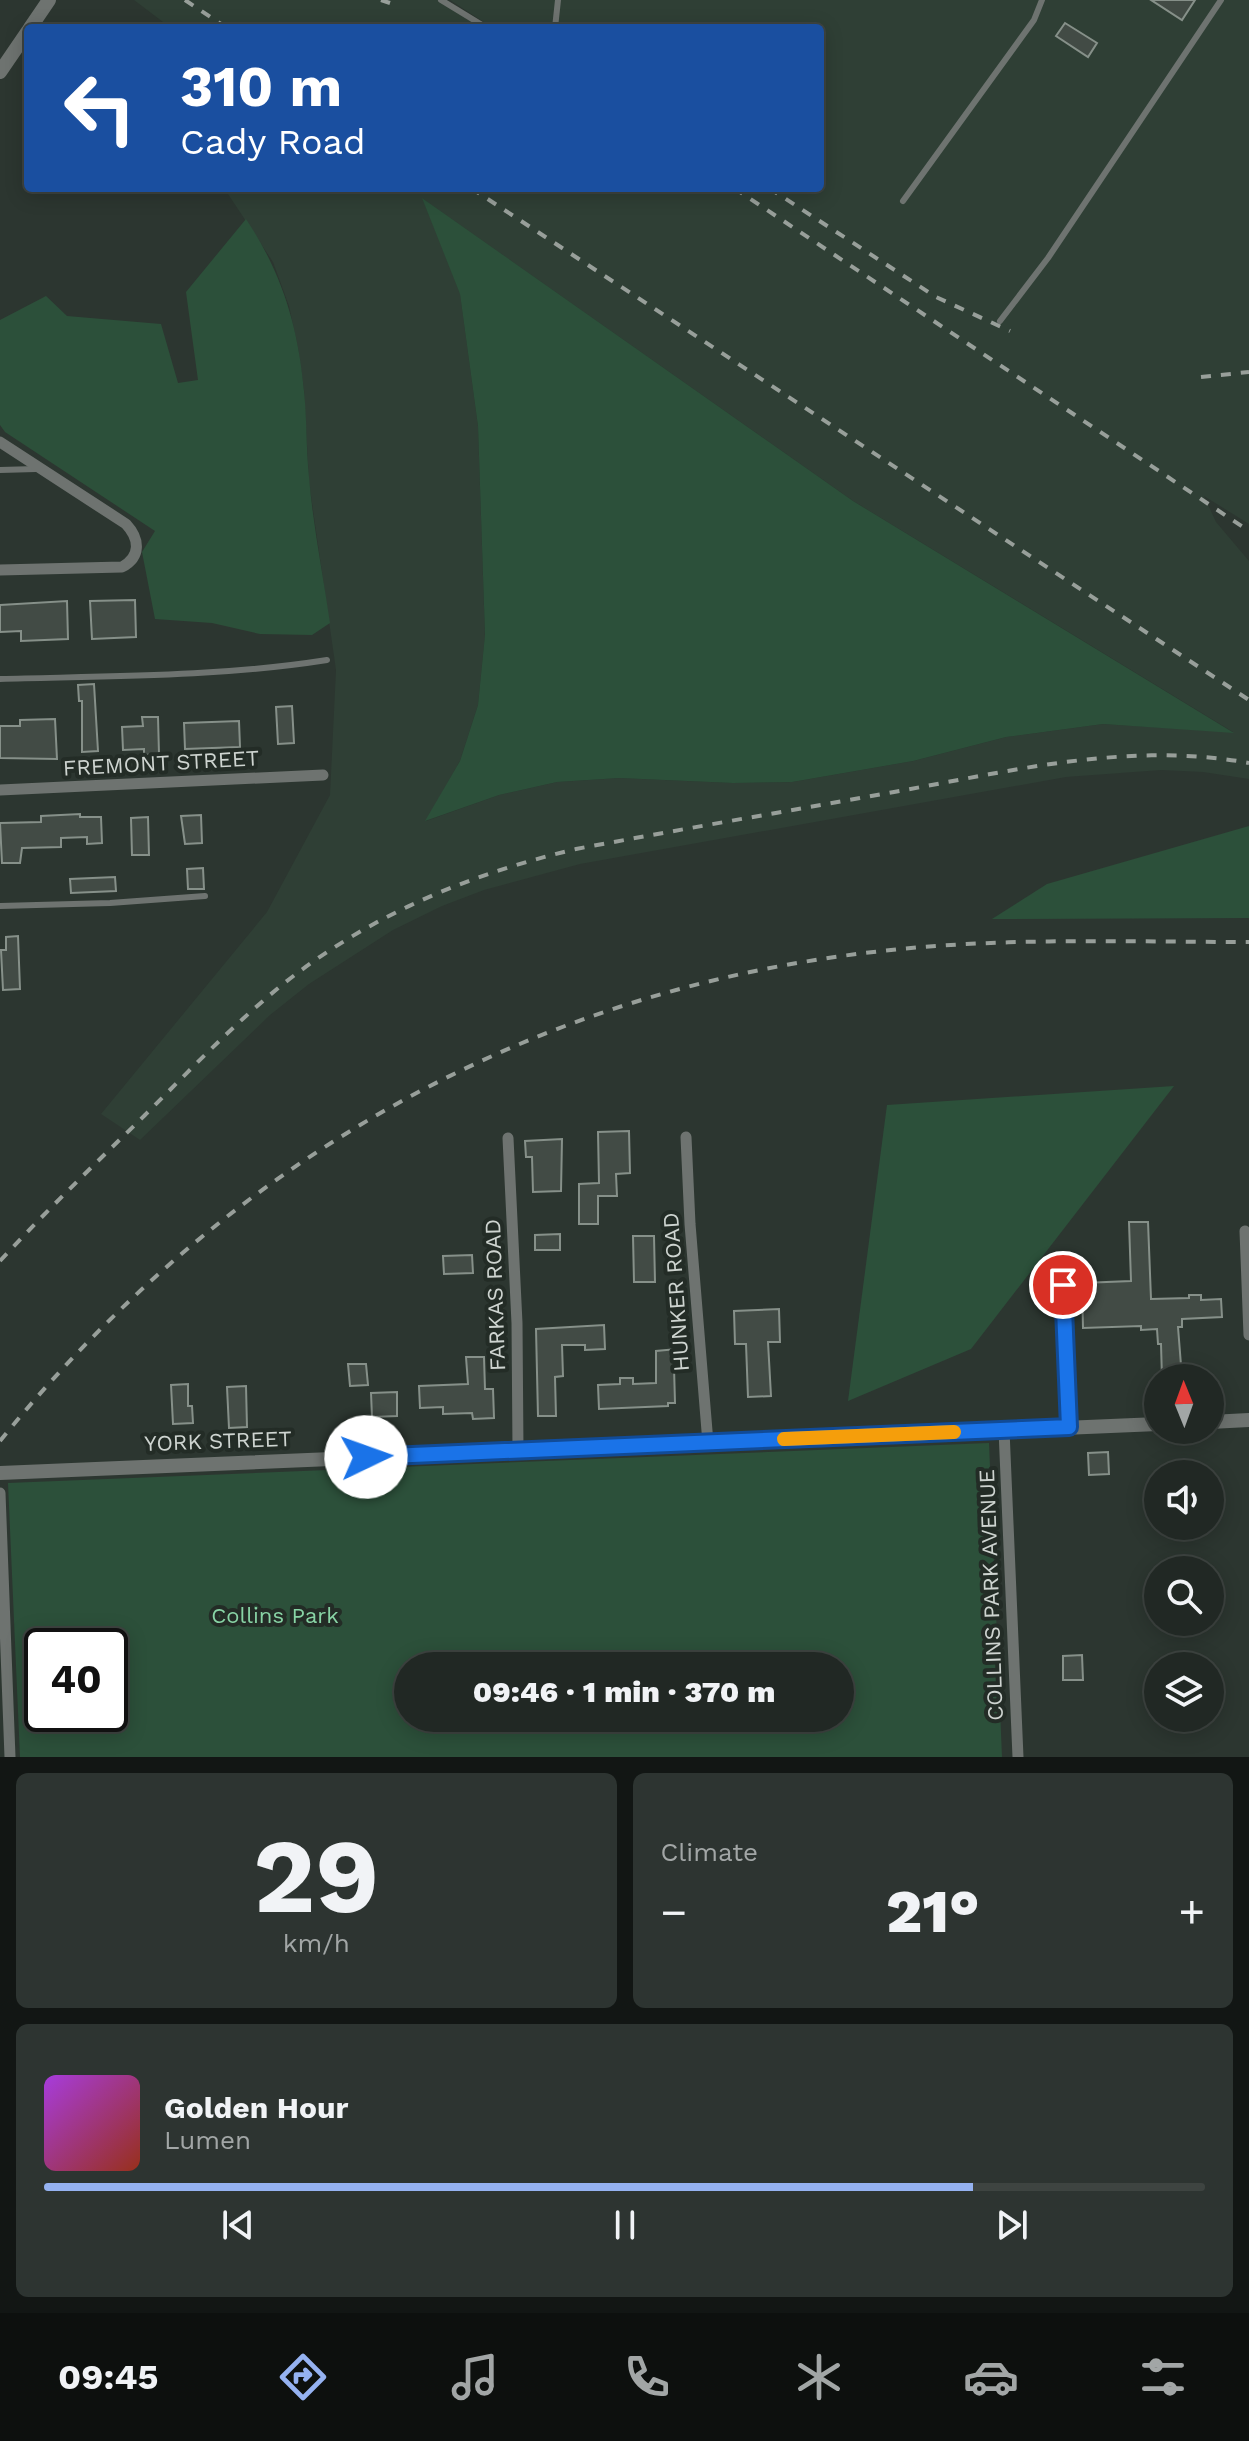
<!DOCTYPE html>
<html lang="en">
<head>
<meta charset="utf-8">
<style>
  :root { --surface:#212824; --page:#2d3431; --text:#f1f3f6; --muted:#a2a6a6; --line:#3e4441; --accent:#95b2f1 }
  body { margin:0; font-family:"Work Sans",sans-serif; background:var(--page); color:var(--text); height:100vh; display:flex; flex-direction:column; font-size:30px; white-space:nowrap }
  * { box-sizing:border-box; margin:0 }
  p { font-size:26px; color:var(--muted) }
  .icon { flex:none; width:44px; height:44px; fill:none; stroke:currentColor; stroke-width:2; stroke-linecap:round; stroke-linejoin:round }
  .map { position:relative; height:1757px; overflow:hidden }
  .panel { display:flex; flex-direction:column; gap:16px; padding:16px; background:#121614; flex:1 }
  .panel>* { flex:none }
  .banner { position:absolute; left:24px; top:24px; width:800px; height:168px; border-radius:8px; box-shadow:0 4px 20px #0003,0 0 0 2px var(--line); background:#1a4fa0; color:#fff; overflow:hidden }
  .needle { width:52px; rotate:359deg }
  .buttons { position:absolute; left:1144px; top:1364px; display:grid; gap:16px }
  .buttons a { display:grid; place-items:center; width:80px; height:80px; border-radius:50%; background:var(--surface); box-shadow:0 4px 20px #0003,0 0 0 2px var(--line); font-size:40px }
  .speed { position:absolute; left:24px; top:1628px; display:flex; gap:16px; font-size:40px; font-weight:700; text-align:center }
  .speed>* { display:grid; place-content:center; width:104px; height:104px; border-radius:50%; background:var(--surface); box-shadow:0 4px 20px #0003,0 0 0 2px var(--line); line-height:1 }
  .speed .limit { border:4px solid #111; border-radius:12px; background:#fff; color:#111 }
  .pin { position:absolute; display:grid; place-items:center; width:68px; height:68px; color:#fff; margin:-34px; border:4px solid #fff; border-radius:50%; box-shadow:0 2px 8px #0007 }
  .me { position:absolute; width:88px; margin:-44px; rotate:87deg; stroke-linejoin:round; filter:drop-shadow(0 0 6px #0008) }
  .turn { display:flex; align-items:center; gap:28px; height:168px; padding:0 24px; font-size:36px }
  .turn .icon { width:104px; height:104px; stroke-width:2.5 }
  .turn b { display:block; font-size:56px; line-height:68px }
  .big { font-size:60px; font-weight:800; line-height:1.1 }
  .panel .widget { flex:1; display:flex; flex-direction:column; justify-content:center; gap:12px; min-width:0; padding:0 28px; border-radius:12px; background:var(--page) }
  .panel .dial { align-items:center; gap:0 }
  .dial b { font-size:104px; line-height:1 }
  .song { display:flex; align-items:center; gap:24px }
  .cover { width:96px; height:96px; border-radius:12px; background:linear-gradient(135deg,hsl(280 70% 55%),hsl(10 70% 35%)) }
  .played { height:8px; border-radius:4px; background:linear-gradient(90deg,var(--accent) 80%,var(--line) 80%) }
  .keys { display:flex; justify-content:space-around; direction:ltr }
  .heat { display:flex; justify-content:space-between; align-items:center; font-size:44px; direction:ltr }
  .panel .tiles { flex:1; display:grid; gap:16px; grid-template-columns:1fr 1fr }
  .widget:last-child { grid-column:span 2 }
  .trip { position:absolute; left:394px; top:1652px; width:460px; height:80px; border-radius:40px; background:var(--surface); box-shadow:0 4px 20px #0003,0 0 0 2px var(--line); font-weight:800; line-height:80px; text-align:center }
  .tab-bar { display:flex; height:128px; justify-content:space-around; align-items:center; background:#0d100e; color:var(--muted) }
  .tab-bar .icon { width:56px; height:56px }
  .tab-bar .on { color:var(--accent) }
  .tab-bar b { font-size:36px; color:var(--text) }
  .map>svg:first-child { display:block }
  .built { fill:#2f3f35; fill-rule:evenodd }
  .green { fill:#2c503a; fill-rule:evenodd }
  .building { fill:#424b45; stroke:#869089; stroke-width:2 }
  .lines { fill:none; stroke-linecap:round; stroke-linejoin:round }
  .service { stroke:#6e7370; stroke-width:6 }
  .minor { stroke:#6e7370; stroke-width:11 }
  .tertiary { stroke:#6e7370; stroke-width:14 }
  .rail { stroke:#989f9a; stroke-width:4; stroke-dasharray:10 10; stroke-linecap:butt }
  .route-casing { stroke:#114b97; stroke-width:20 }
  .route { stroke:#1a73e8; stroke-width:14 }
  .slow { stroke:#f59e0b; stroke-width:14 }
  .labels { text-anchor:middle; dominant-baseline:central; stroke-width:8; stroke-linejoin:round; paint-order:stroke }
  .street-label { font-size:22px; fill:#ced4d0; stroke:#232c26 }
  .park-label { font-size:22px; fill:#88d4a5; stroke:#232c26 }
</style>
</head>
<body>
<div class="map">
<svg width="1249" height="1757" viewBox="0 0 1249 1757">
  <rect width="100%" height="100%" fill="#2c3630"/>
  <g class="built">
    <path d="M134,0h307l46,28h-316z"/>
    <path d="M450,0h799v524l-45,-28 12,26 33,39v218l-46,-7 -42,-2 -95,7 -486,87 -96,26 -42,16 -49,24 -84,54 -39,31 -130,125 -39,-26 166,-202 63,-117 6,-125 -27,-188 -5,-92 -6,-42 -9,-42 -16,-44 -49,-74h596v-160h-327zM423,199l430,302 380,231 -130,-8 -97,13 -93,24 -121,21 -59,1 -114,-5 -62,4 -58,13 -73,26 34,-60 18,-56 7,-69 -7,-210 -18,-133z"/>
  </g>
  <g class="green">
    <path d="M422,198l431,303 381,232 -131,-9 -97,13 -93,24 -121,21 -59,1 -114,-5 -62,4 -58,13 -74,26 35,-60 18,-56 7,-70 -7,-209 -18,-132z"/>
    <path d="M246,219c36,54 52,107 58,172 3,29 2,57 5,86 4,49 14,97 21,146l-18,12 -52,-1 -48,-11 -57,-4 -13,-67 13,-21 -150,-99 -5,-7v-105l46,-24 21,20 94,8 17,59 20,-3 -12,-88z"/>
    <path d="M1249,826v92l-257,1 55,-35z"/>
    <path d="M1174,1086l-203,263 -123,52 39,-296z"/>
    <path d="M989,1443l13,314h-982l-12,-274zM110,1646v68h-68v-68zM840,1666v52h-432v-52z"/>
  </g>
  <g class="building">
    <path d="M1151,0h44l-13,20z"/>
    <path d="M1065,23l32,20 -9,14 -32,-21z"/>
    <path d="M135,600l1,37 -44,2 -2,-38z"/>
    <path d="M67,601l1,38 -47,2v-10l-21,1v-27z"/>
    <path d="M94,684l4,67 -16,1v-51h-3l-1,-16z"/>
    <path d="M292,706l2,37 -16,1 -2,-37z"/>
    <path d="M142,717h16l1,37 -15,1v-6l-21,1 -1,-23 21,-1z"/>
    <path d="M55,719l2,40 -57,-1v-32h20v-6z"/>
    <path d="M239,721l1,26 -55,2 -1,-26z"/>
    <path d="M80,814v3h21l1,26 -15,1v-7l-26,1v9l-39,1 -2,15h-18l-2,-40 41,-1v-6z"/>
    <path d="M201,815l1,28 -17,1 -4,-28z"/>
    <path d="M148,817l1,38h-17l-1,-37z"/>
    <path d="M203,868l1,21h-16l-1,-20z"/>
    <path d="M115,877l1,14 -45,2 -1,-14z"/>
    <path d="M18,936l2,53 -17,1 -2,-40h5v-13z"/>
    <path d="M629,1131l1,42 -14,1 1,22h-19v28h-19v-40l20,-1 -1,-51z"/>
    <path d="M562,1139l-1,52 -28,1 -1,-35h-6l-1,-16z"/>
    <path d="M1129,1222h19l3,77 38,-1v-3h12v5l20,-1 1,18 -40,2v8h-4l4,51h-20l-1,-34h-3l-1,-15 -16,1v-4l-58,2 -1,-45 49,-2z"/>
    <path d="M560,1234v16h-25v-15z"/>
    <path d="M633,1236h21l1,46h-21z"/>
    <path d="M472,1255l1,18 -29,1 -1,-18z"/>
    <path d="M779,1309l1,33h-12l3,54 -23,1 -2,-53h-11l-1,-33z"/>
    <path d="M604,1325l1,24 -20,1v-5h-23l1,31 -8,1 1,39h-18l-2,-87z"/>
    <path d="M677,1349l1,18h-4l1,36h-7v3l-69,3 -1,-24 22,-1v-6h13v6l23,-1v-32z"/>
    <path d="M466,1357h18l1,32h8l1,29 -21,1 -1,-6 -29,1v-7l-23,1 -1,-22 49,-2z"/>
    <path d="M348,1364h18l2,21 -18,1z"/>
    <path d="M188,1384v22h4l1,17 -20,1 -2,-39z"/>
    <path d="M246,1386l1,41 -18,1 -2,-41z"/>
    <path d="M397,1392v24l-25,1 -1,-24z"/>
    <path d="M1108,1452l1,22 -20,1 -1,-22z"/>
    <path d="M1082,1655l1,25h-20v-24z"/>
  </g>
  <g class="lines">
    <g class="service">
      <path d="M441,0l46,28"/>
      <path d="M555,28l3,-28"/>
      <path d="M903,201l131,-181 8,-20"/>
      <path d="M1000,321l48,-63 173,-258"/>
      <path d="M0,470l36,-1"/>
      <path d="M0,679c109,-3 219,-2 327,-19"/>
      <path d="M0,906l110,-3 95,-7"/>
    </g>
    <g class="minor">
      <path d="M0,442l126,82c14,15 15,33 -4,43l-122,3"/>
      <path d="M0,790l323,-15"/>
      <path d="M686,1137l4,87 18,219"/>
      <path d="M508,1138l9,185 1,127"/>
      <path d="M1245,1231l4,104"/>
      <path d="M1063,1285l6,142"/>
      <path d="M1004,1430l14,327"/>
      <path d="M0,1493l10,264"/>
    </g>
    <g class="tertiary">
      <path d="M30,28l19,-28"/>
      <path d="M0,72l28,-41"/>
      <path d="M1210,1422l39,-2"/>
      <path d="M0,1473l1158,-49"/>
    </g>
    <g class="rail">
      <path d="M185,0l42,28"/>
      <path d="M381,0l9,3"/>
      <path d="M471,188l778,512"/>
      <path d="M734,188l515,343"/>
      <path d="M769,188l167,109 74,34"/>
      <path d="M1201,377l48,-5"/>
      <path d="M0,1261c47,-51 96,-98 145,-146 43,-43 85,-87 132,-126 88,-72 189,-114 299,-140 106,-20 212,-38 318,-57 117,-21 236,-51 355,-29"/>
      <path d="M0,1441c225,-277 525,-451 882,-490 122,-14 245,-9 367,-9"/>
    </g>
  </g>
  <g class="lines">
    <defs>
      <path id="route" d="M366,1457l703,-30 -6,-142"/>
    </defs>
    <use href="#route" class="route-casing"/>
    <use href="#route" class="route"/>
    <path class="slow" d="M784,1439l170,-7"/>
  </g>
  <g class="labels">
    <g class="street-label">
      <text transform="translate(161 763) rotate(-3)">FREMONT STREET</text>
      <text transform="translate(676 1292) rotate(-94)">HUNKER ROAD</text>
      <text transform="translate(495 1295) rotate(-92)">FARKAS ROAD</text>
      <text transform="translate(218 1441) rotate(-2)">YORK STREET</text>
      <text transform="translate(991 1595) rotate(-92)">COLLINS PARK AVENUE</text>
    </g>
    <g class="park-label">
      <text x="275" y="1615">Collins Park</text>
    </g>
  </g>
</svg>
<div class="buttons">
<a><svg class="needle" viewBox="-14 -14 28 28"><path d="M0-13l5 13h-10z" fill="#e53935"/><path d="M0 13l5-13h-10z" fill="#a2a6a6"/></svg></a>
<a><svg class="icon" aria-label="sound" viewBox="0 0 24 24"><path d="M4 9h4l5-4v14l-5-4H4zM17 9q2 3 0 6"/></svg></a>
<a><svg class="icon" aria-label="search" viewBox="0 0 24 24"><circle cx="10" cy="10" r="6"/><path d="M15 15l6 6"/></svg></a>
<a><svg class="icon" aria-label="layers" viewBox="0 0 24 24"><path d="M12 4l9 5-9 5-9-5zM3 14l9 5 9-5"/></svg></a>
</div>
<div class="speed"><div class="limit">40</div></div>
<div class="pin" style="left:1063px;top:1285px;background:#d93025"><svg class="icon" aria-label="arrive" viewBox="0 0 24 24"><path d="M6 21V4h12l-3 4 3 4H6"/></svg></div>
<svg class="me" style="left:366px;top:1457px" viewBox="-20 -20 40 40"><circle r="19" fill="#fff"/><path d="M0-13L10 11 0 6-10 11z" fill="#1a73e8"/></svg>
<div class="trip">09:46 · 1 min · 370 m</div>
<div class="banner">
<div class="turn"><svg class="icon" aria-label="left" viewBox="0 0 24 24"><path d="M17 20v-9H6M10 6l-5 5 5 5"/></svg><div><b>310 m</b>Cady Road</div></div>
</div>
</div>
<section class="panel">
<div class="tiles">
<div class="widget dial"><b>29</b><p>km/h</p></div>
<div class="widget"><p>Climate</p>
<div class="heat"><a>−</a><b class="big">21°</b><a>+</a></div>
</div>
<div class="widget">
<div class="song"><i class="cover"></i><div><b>Golden Hour</b><p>Lumen</p></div></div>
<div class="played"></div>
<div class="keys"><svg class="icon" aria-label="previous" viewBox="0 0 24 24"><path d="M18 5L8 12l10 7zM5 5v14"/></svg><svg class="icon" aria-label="pause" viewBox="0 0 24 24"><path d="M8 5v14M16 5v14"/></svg><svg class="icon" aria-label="next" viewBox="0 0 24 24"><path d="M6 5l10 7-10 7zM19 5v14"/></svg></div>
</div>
</div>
</section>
<nav class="tab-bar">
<b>09:45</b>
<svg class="icon on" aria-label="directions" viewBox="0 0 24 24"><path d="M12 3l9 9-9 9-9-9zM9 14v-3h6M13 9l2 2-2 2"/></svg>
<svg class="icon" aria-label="music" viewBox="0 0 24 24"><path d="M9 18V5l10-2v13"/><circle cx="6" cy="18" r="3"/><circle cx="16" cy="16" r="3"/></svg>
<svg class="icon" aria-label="phone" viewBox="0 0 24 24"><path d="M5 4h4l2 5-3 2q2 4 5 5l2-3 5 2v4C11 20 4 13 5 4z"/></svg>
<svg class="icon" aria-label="climate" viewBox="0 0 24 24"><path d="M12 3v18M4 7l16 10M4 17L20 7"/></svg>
<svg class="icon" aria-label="car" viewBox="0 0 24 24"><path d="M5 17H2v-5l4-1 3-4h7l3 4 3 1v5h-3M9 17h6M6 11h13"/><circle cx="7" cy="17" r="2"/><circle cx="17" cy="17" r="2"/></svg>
<svg class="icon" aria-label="filters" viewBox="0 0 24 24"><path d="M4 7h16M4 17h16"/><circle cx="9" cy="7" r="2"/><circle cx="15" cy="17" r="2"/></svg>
</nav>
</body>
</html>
